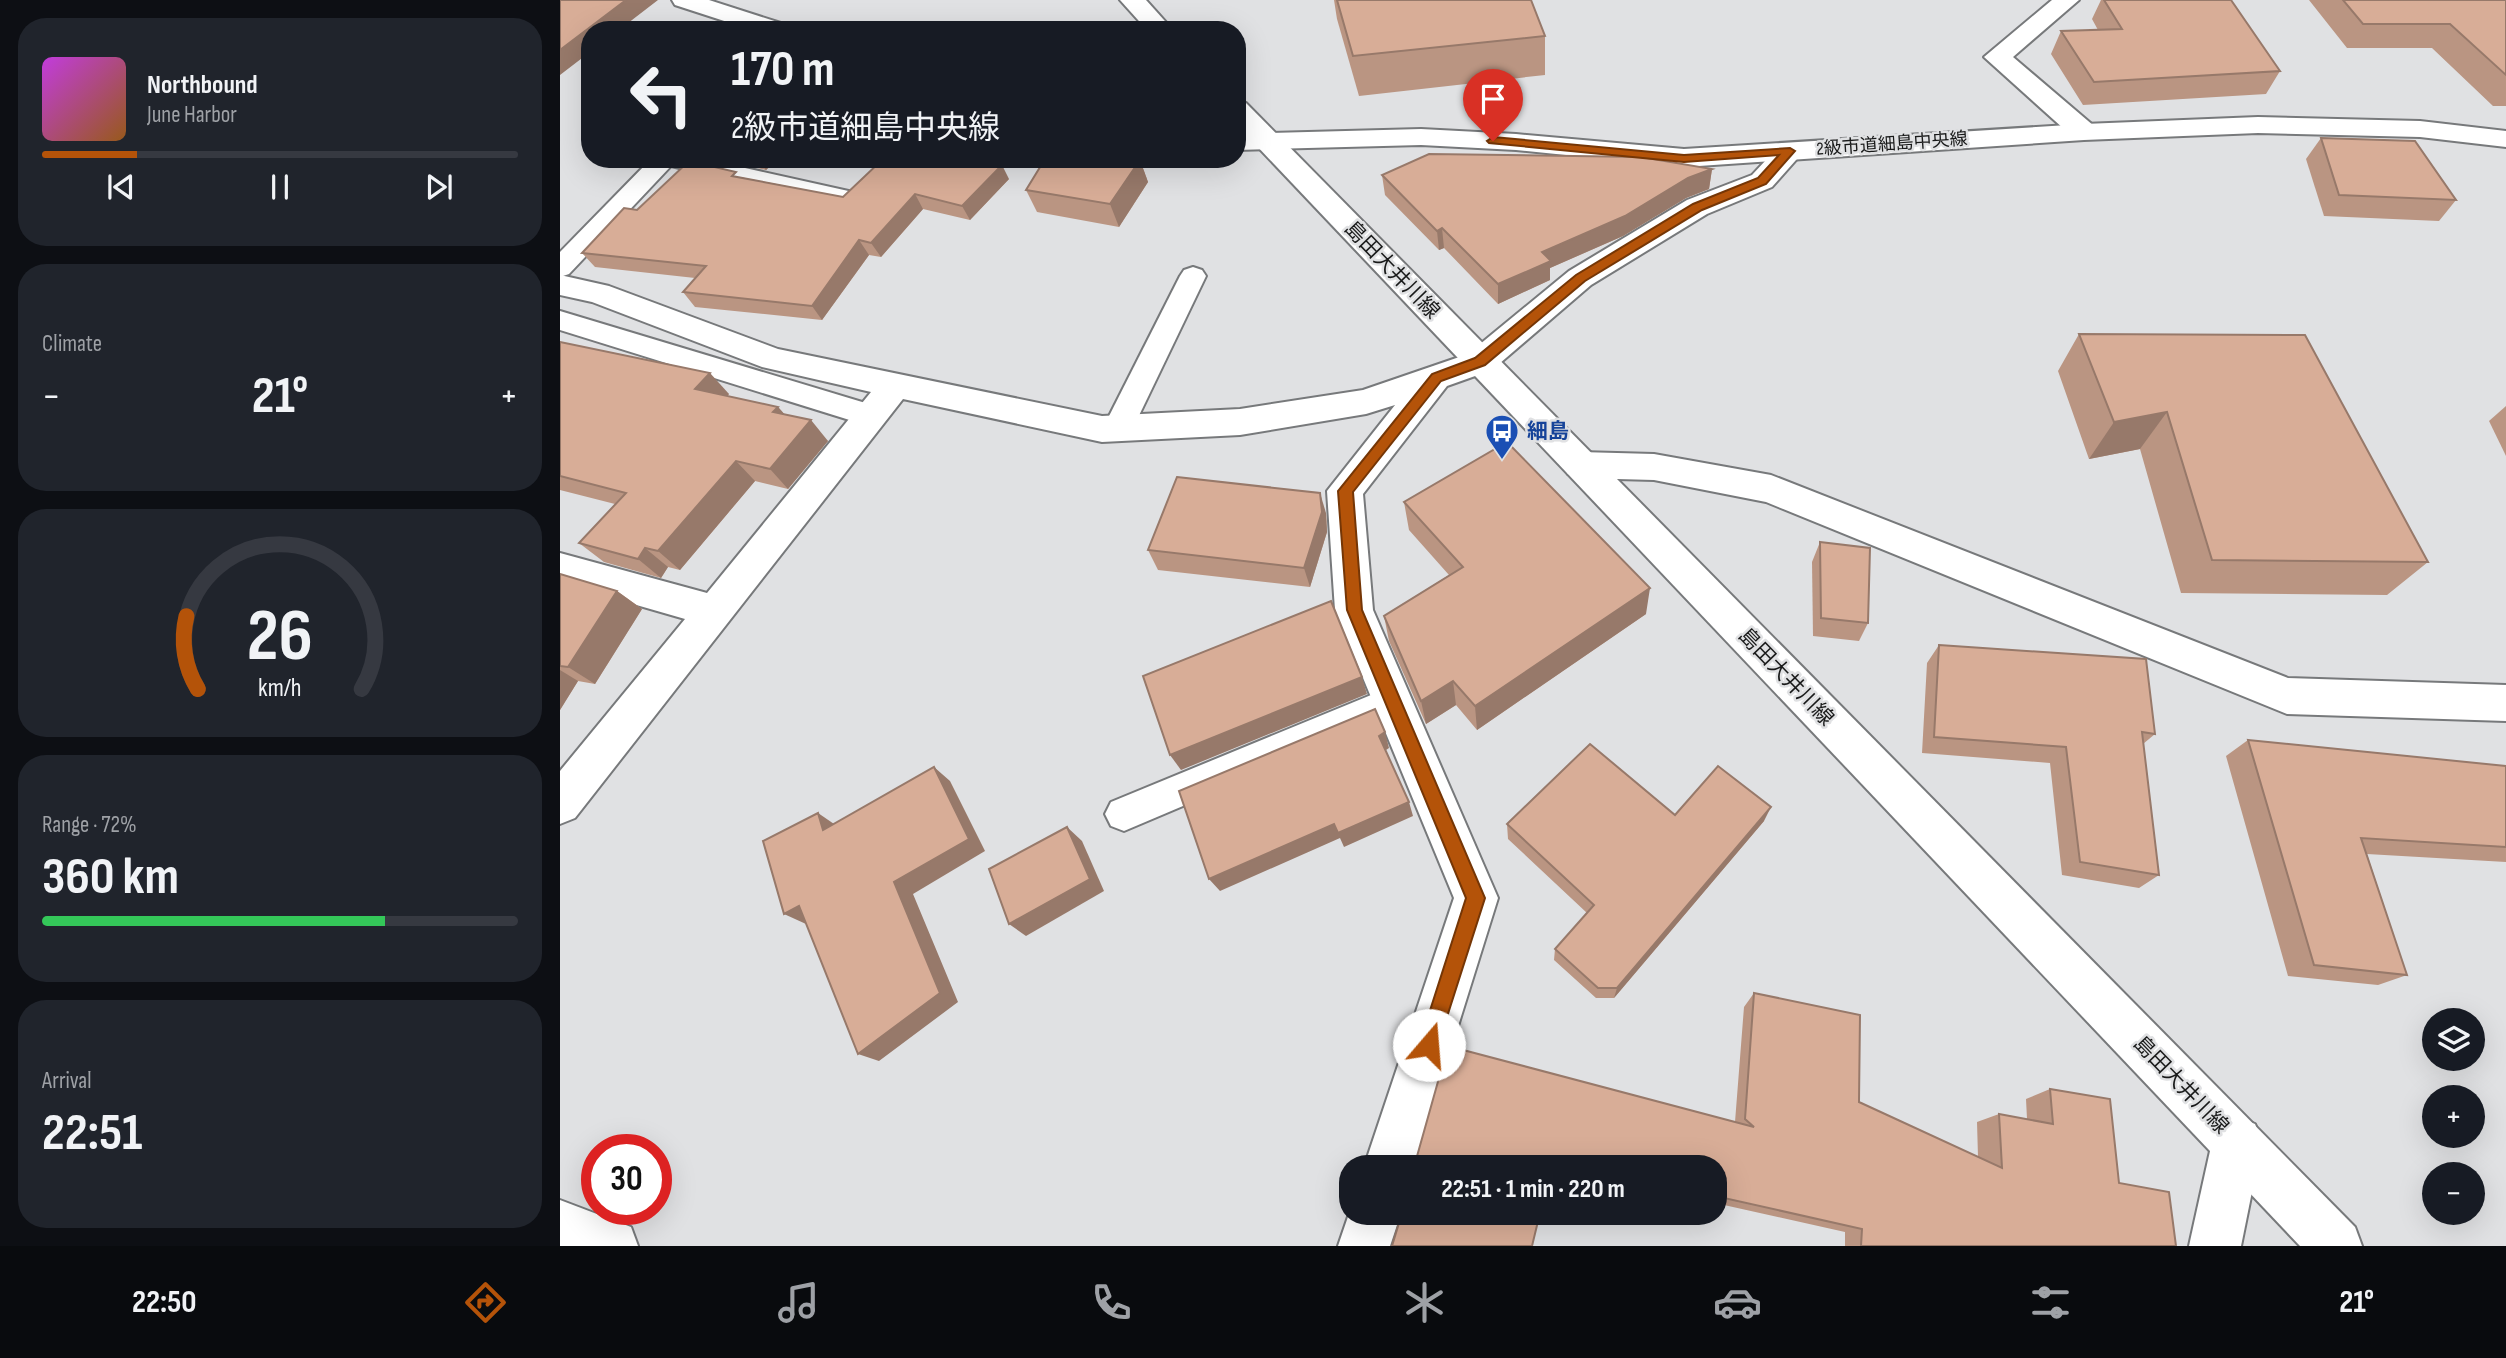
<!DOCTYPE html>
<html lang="en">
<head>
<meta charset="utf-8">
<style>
  :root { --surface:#171b24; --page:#20242c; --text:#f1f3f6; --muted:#9ea1a6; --line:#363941; --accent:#b45309 }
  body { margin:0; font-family:"Sofia Sans Condensed","Noto Sans JP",sans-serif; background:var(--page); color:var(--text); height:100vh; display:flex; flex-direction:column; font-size:26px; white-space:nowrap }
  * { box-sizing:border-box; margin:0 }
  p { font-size:23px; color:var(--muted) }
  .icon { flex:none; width:38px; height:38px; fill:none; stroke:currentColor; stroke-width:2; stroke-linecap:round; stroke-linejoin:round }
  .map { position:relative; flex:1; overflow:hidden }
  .details { display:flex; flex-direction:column; gap:18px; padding:18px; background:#0d0f14; width:560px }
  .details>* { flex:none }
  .hud { position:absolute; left:21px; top:21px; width:665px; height:147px; border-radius:28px; box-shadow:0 7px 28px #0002; background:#171b24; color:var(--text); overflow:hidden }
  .fabs { position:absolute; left:1862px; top:1008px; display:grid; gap:14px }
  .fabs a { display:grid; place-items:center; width:63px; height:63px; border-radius:50%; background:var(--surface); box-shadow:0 7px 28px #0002; font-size:35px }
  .speed { position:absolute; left:21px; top:1134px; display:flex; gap:14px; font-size:35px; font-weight:700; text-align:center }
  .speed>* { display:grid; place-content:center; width:91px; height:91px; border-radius:50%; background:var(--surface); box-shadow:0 7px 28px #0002; line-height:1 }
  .speed .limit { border:10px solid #d22; background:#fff; color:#111 }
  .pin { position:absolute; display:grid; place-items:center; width:60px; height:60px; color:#fff; margin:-72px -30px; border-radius:50% 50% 50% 0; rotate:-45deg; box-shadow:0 0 7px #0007 }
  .pin .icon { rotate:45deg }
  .me { position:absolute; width:77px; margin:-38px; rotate:18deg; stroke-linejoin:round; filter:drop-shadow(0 0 5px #0008) }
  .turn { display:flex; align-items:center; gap:24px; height:147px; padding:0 35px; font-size:32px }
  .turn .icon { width:91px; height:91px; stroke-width:2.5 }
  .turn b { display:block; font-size:49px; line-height:60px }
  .big { font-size:52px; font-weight:700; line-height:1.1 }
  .details .widget { flex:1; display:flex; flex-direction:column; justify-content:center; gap:10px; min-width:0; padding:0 24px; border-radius:28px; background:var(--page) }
  .details .dial { align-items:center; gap:0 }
  .dial svg { height:182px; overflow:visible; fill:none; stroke:var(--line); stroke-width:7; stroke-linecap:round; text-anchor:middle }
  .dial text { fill:var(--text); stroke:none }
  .song { display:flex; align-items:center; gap:21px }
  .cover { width:84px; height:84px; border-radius:10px; background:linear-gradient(135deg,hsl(290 70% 55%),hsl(30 70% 35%)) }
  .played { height:7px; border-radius:4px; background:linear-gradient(90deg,var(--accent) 20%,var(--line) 20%) }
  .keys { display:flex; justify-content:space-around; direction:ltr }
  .heat { display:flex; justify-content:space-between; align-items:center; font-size:38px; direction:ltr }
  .charge { height:10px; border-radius:5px; background:linear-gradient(90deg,#34c759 72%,var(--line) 0) }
  .trip { position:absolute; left:779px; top:1155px; width:388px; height:70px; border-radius:28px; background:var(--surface); box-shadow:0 7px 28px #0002; font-weight:700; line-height:70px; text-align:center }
  .tabs { display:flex; height:112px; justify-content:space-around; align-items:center; background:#090b0e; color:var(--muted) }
  .tabs .icon { width:49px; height:49px }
  .tabs .on { color:var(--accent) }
  .tabs b { font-size:32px; color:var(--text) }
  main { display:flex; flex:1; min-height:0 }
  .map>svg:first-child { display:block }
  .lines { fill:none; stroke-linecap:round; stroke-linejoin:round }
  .service-casing { stroke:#77797b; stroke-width:4 }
  .minor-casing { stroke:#77797b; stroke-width:4 }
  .tertiary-casing { stroke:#77797b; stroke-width:4 }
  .secondary-casing { stroke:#77797b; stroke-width:4 }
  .service { fill:#fff; fill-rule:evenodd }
  .minor { fill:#fff; fill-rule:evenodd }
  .tertiary { fill:#fff; fill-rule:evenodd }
  .secondary { fill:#fff; fill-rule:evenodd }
  .wall { fill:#ba9582 }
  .shaded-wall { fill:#97796a }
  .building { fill:#d8ad97; stroke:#97796a; stroke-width:2 }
  .route { fill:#b45309; stroke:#753606; stroke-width:2 }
  .labels { text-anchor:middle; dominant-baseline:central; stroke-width:5; stroke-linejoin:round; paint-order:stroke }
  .far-street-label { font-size:18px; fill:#191a1a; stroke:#e0e1e3 }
  .street-label { font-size:21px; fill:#191a1a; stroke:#e0e1e3 }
  .transit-label { font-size:21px; font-weight:bold; fill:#164399; stroke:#e0e1e3; text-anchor:start }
</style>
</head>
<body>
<main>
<section class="details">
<div class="widget">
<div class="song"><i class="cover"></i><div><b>Northbound</b><p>June Harbor</p></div></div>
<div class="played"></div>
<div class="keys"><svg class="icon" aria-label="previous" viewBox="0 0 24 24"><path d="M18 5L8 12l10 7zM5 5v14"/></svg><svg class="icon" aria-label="pause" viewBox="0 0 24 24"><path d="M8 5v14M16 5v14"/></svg><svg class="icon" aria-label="next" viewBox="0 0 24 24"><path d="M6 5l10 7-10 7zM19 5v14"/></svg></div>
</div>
<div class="widget"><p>Climate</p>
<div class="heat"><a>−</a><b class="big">21°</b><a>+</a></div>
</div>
<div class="widget dial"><svg viewBox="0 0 100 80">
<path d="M14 69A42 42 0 1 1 86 69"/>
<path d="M14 69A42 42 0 0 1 9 37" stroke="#b45309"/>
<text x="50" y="56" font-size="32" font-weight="700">26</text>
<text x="50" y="72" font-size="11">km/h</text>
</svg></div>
<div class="widget"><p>Range · 72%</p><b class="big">360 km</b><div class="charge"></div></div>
<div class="widget"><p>Arrival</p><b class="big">22:51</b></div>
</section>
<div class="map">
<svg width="1946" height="1246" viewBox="0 0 1946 1246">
  <rect width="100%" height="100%" fill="#e0e1e3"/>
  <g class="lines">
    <defs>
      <g id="service">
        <path d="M91,159h54l139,31 9,2 3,6 -3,6 -9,2 -173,-40 -102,108 -9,3v-25z"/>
        <path d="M633,267l9,3 4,6 -73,152 -5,8 -10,3 -10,-3 -5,-8 77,-152 4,-6z"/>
        <path d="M0,311l322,97 5,8 -5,8 -10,3 -312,-97z"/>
        <path d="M833,686l12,4 5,11 -5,11 -281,119 -13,-5 -6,-12 6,-12z"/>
      </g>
      <g id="minor">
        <path d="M1492,0h27l-66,57 81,69 4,6 -4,6h-20l-90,-81z"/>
        <path d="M1230,143l10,2 4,6 -32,36 -65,27 -116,71 -99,85 -45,16 -84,108 10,116 125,288 -84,269h-50l90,-269 -119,-288 -8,-119 68,-86 -29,9 -126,21 -138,7 -199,-43 -328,419 -15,6v-53l125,-152 -125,-36v-30l147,40 164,-201 -109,-25 -170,-65 -32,-7v-20l49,11 169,63 324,67 138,-7 123,-19 105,-36 101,-83 118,-71 65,-25 28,-30z"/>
        <path d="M1020,452l74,2 117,21 517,203 218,7v36l-219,-7 -521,-212 -112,-22 -74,-2 -12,-4 -5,-9 5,-9z"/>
        <path d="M1677,1117l18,7 7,18 -21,104h-52l23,-104 7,-18z"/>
        <path d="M0,1200l71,27 7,19h-78z"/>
        <path d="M791,1208v5h50l-11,33h-52z"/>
      </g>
      <g id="tertiary">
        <path d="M112,0h37l78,25 3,5h-38l-77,-25z"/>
        <path d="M1698,117l162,4 86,10v16l-86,-10 -162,-4 -174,7 -400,27 -168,-17 -95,-5 -184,5v-16l184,-5 95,5 168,15 400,-25z"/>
      </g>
      <g id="secondary">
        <path d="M560,0h26l27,30h-26z"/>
        <path d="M677,101l9,2 1109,1124 7,19h-62l-1063,-1121z"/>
      </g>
    </defs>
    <use href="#service" class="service-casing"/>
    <use href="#minor" class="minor-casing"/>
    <use href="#tertiary" class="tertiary-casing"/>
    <use href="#secondary" class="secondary-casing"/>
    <use href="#service" class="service"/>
    <use href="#minor" class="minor"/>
    <use href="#tertiary" class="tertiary"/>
    <use href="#secondary" class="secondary"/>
  </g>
  <g class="wall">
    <path d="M774,0h197l14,36v39l-186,21 -22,-77z"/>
    <path d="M1541,0h130l49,71 -14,23 -183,11 -32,-51 10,-23 37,-1 -6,-11z"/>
    <path d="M1749,0h197v106h-13l-61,-58h-85z"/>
    <path d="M1761,138l135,62 -17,21 -115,-5 -18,-57z"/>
    <path d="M158,159h60l-12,11z"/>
    <path d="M580,160l8,22 -29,45 -82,-15 -11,-22z"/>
    <path d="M1152,169l-3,20 -23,9 -63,38 -73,32v12l-52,24 -54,-56 -5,2 -54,-55 -3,-20z"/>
    <path d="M180,177l103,20 166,-18 -39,41 -47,-11 -42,48 -12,-2 -47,65 -127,-13 -12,-15 12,-14 -100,-11 -13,-14 55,-43z"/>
    <path d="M1519,334l349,228 -41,33 -206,-2 -41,-144 -51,10 -31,-88z"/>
    <path d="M0,342l169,52 -2,2 51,11 7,8 43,26 -40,48 -33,-8 -75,89 -12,-3 -7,11 -57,-16 -25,-19 36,-39 -55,-14z"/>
    <path d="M1946,406v50l-17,-35z"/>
    <path d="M844,502l242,112 -169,116 -21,-25 -30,19 -37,-83 -5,-25 65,-41 -40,-45z"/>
    <path d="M766,513l1,19 -17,55 -152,-17 -10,-20z"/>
    <path d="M1260,542l48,81 -9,18 -46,-5 -1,-74z"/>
    <path d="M0,574l57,17 25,18 -47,75 -17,-3 -18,29z"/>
    <path d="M1379,645l216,89 -12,10 16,131 -20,13 -77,-13 -12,-112 -128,-10 5,-90z"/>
    <path d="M1688,740l258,26v96l-139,-8 40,121 -29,10 -90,-9 -62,-220z"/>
    <path d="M1115,815l89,6 -150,177h-18l-42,-38 1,-11 32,-36 -79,-74 -1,-15z"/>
    <path d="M1194,993l105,109 119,55 -1,-35 22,-8 28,5 -1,-20 24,-10 69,94 57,63h-331v-14l-130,-29v-36h-160l-5,-1 -136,1 321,-45 9,-115z"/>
  </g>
  <g class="shaded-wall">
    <path d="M66,0h32l-39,30h-29v22l-30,23v-25z"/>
    <path d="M198,159h20l-12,11z"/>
    <path d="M580,160l8,22 -29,45 -9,-23z"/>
    <path d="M442,165l7,14 -39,41 -8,-14z"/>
    <path d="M1152,169l-3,20 -23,9 -63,38 -73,32v12l-52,24v-20l44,-32 146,-74z"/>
    <path d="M355,194l8,15 -42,48 -10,-14z"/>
    <path d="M882,228l2,20 -5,2 -2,-19z"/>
    <path d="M299,240l10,15 -47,65 -10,-14z"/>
    <path d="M150,373l19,21 -14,16 -20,-21z"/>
    <path d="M218,407l18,20 -23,-15z"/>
    <path d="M1607,412l-27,37 -51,10 25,-37z"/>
    <path d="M251,420l17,21 -40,48 -18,-20z"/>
    <path d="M176,461l19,20 -75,89 -22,-19z"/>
    <path d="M760,493l6,20 1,19 -17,55 -6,-19z"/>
    <path d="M85,548l23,19 -7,11 -23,-19z"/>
    <path d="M1090,588l-4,26 -169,116 -2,-24z"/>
    <path d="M57,591l25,18 -47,75 -27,-17z"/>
    <path d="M0,670l18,11 -18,29z"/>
    <path d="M802,677l5,17 -186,76 -11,-15z"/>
    <path d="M893,681l3,24 -30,19 -5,-23z"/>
    <path d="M825,732l4,16 -6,4 -4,-16z"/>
    <path d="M374,767l16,14 35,70 -72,43 45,108 -79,59 -21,-7 36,-172z"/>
    <path d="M849,802l4,14 -69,31 -4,-9 -120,53 -11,-12 125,-55z"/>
    <path d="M1211,807l-7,14 -150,177 3,-10z"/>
    <path d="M258,813l19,13 -14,4z"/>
    <path d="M507,827l15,14 22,50 -78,45 -17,-12z"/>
    <path d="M239,906l7,18 -22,-10z"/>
  </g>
  <g class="building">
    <path d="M0,0h66l-66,50z"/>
    <path d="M777,0h194l14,36 -192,20z"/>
    <path d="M1544,0h127l49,71 -186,11 -33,-51 61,-2z"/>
    <path d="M1783,0h163v75l-56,-51h-87z"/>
    <path d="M241,25l90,4 -93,1z"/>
    <path d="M1761,138l94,3 41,59 -117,-5z"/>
    <path d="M869,154l212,3 71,12 -24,9 -63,38 -83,36 9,9 -53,23 -56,-56 -5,3 -55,-56z"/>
    <path d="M323,159h94l25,6 -40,41 -47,-12 -44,49 -12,-3 -47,66 -129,-14 23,-26 -124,-13 42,-45 13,2 52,-49 47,11 -4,4 111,21z"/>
    <path d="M485,159h91l4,1 -30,44 -84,-14z"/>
    <path d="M1519,334l226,1 123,227 -216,-2 -45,-148 -53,10z"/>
    <path d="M0,342l150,31 -15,16 83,18 -5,5 38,8 -41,49 -34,-8 -78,90 -13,-3 -7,11 -59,-16 47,-50 -66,-17z"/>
    <path d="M947,442l143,146 -175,118 -22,-25 -32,20 -37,-85 79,-49 -59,-65z"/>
    <path d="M617,477l143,16 2,19 -18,56 -156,-18z"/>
    <path d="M1260,542l50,6 -2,75 -47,-5z"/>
    <path d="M0,574l57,17 -49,76 -8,-1z"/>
    <path d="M771,601l31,76 -192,78 -27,-79z"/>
    <path d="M1379,645l207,14 9,75 -13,-2 17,143 -79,-13 -14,-115 -132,-10z"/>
    <path d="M815,709l10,23 -6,4 30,66 -71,31 -4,-9 -125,55 -30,-88z"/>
    <path d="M1688,740l258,26v81l-145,-9 46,137 -93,-10z"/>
    <path d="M1030,744l85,71 43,-49 53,41 -154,181h-19l-43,-39 39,-44 -87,-81z"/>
    <path d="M374,767l35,72 -75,43 46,111 -82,61 -59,-148 -15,8 -21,-73 55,-28 5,17z"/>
    <path d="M507,827l23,52 -81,45 -20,-55z"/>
    <path d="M1194,993l106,22 -1,87 143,66 -3,-54 54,10 -3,-35 60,10 9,84 50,9 7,54h-315l1,-17 -147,-33v-29h-132l-32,-7 -1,7h-136l34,-121 306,81 -9,-8z"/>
    <path d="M842,1213h138l-8,33h-140z"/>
  </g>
  <path class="route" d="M933,137l191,18 106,-7 5,3 -29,33 -64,26 -117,71 -100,84 -44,16 -88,111 9,118 123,288 -47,147 -2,7 -7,3 -8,-3 -2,-7 47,-147 -119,-288 -9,-119 94,-117 43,-16 101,-83 117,-71 65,-26 21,-23 -95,7 -195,-19 -2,-2z"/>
  <defs>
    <symbol id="bus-pin" viewBox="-11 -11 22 30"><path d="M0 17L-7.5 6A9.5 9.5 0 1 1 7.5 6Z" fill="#1a4fb4" stroke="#e0e1e3"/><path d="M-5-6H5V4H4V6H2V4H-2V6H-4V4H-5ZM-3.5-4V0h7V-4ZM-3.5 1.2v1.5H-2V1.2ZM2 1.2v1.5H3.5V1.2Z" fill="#fff"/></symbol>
  </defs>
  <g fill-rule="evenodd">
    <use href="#bus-pin" x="923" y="412" width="38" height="52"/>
  </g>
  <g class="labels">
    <g class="far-street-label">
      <text transform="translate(1332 144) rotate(-4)">2級市道細島中央線</text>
    </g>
    <g class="street-label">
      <text transform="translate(832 270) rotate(46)">島田大井川線</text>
      <text transform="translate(1226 677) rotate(46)">島田大井川線</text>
      <text transform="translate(1621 1085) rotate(46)">島田大井川線</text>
    </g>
    <g class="transit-label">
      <text x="967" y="431">細島</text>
    </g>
  </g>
</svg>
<div class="fabs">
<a><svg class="icon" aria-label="layers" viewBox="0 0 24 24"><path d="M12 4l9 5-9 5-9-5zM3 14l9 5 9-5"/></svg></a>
<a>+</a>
<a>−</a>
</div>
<div class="speed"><div class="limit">30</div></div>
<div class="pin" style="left:933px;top:141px;background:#d93025"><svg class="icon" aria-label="arrive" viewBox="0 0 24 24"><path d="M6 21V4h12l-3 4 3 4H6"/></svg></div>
<svg class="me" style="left:869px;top:1045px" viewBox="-20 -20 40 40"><circle r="19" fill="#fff"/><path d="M0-13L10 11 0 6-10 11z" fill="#b45309"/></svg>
<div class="trip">22:51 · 1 min · 220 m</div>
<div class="hud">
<div class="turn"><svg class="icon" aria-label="left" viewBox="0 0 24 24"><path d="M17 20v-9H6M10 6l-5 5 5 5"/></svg><div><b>170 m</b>2級市道細島中央線</div></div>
</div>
</div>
</main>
<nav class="tabs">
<b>22:50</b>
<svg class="icon on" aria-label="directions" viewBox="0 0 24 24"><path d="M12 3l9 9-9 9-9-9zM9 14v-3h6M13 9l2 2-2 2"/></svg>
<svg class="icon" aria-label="music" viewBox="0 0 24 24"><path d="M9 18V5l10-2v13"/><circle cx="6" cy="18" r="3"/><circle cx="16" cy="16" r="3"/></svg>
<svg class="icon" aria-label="phone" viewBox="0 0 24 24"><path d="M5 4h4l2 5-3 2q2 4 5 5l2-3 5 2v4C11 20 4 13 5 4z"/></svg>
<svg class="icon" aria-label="climate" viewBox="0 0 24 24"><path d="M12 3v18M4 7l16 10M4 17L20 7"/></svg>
<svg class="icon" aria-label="car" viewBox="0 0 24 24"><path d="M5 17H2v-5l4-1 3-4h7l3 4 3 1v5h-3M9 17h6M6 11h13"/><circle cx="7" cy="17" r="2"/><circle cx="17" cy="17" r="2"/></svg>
<svg class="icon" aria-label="filters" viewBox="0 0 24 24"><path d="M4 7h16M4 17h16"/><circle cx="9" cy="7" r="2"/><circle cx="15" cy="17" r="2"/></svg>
<b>21°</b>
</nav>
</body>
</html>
